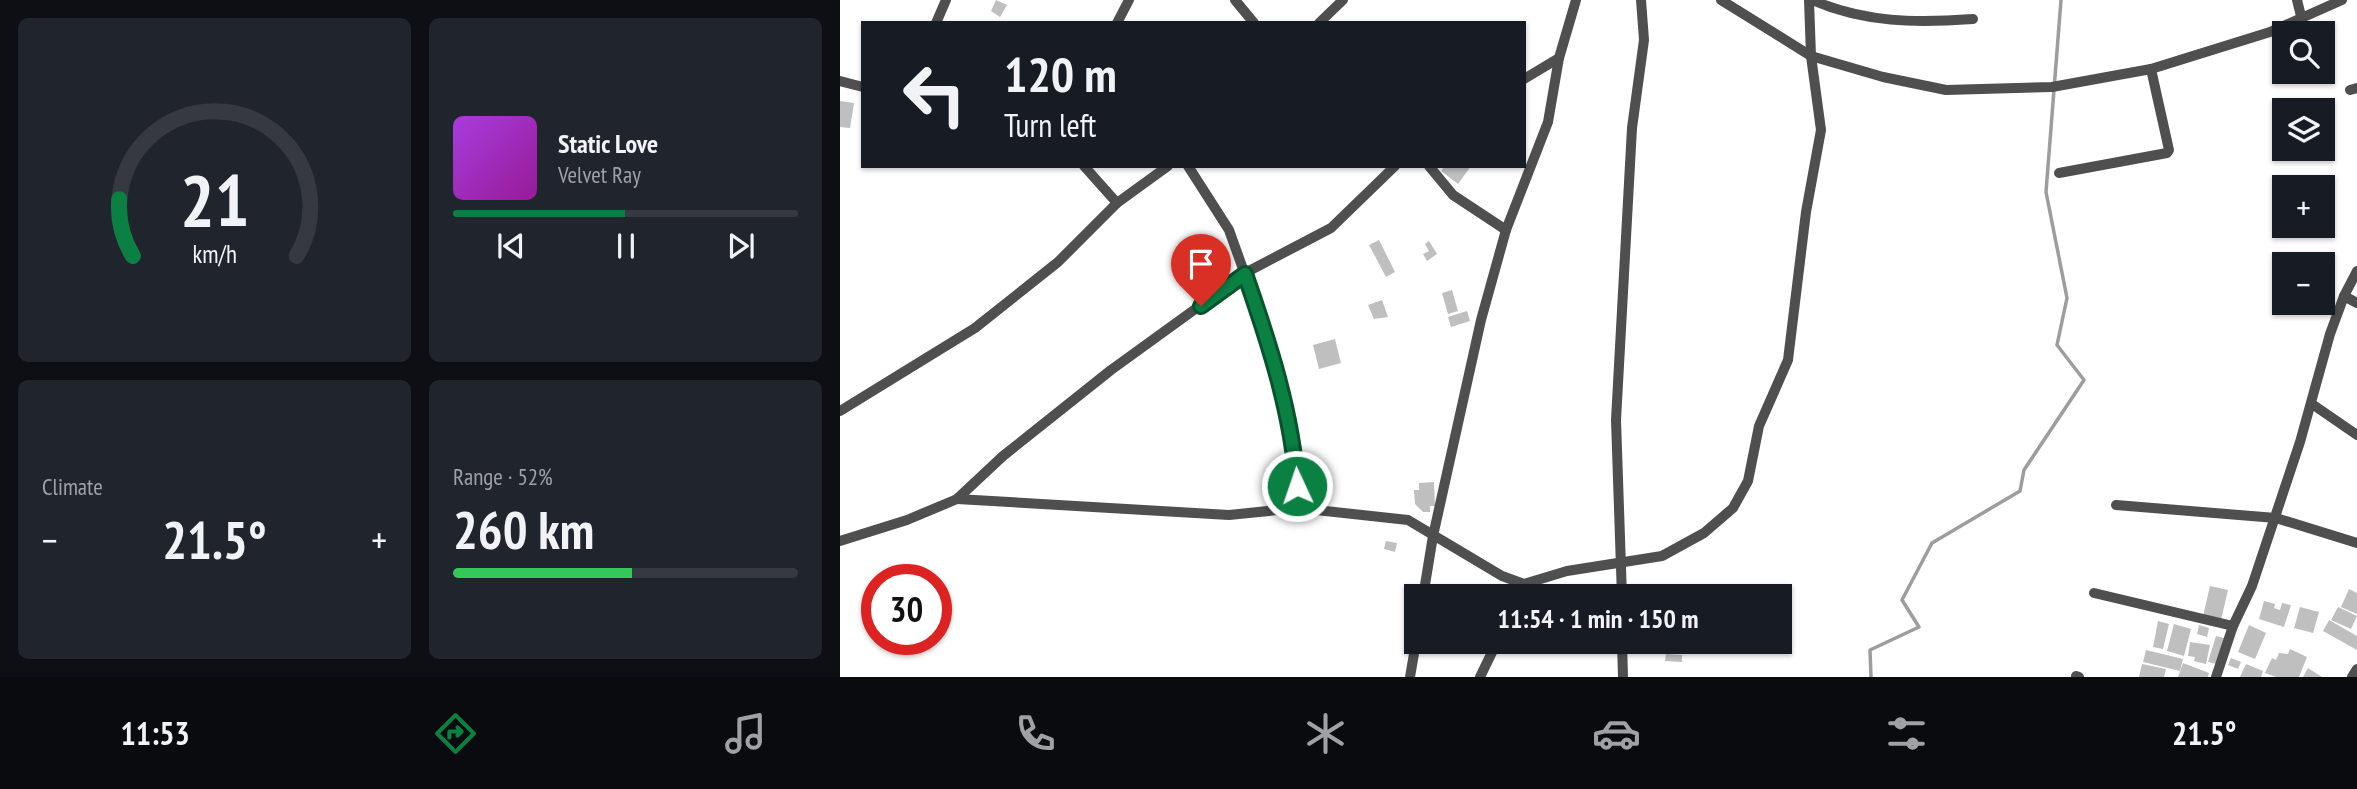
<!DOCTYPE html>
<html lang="en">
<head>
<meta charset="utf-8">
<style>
  :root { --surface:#171b24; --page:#20242c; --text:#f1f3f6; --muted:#9ea1a6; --line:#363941; --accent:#0b8043 }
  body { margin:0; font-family:"PT Sans Narrow",sans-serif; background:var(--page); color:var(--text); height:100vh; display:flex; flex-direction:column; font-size:26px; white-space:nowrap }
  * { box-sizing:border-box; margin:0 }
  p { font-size:23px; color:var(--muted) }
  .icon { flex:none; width:38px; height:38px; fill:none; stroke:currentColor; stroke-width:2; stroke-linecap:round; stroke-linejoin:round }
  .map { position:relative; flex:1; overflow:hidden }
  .panel { display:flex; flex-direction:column; gap:18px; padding:18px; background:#0d0f14; width:840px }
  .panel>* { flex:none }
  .banner { position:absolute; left:21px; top:21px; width:665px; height:147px; border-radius:0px; box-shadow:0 2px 5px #0004; background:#171b24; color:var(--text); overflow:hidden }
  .tools { position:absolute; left:1432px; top:21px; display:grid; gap:14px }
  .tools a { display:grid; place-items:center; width:63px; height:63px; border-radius:0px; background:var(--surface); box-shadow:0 2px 5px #0004; font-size:35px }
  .speed { position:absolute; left:21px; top:564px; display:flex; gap:14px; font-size:35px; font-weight:700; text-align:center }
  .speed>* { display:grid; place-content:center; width:91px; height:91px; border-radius:50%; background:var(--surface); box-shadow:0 2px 5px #0004; line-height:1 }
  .speed .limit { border:10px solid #d22; background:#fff; color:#111 }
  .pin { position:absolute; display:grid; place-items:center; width:60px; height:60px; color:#fff; margin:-72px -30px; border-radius:50% 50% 50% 0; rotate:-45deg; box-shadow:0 0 7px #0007 }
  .pin .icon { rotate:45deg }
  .me { position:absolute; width:77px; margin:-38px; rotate:357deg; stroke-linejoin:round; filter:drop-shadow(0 0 5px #0008) }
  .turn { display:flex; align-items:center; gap:24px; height:147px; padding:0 28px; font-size:32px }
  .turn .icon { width:91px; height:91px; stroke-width:2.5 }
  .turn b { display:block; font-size:49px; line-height:60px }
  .big { font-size:52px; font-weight:800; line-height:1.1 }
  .panel .tile { flex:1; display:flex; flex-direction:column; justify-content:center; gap:10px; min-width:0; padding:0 24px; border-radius:10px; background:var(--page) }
  .panel .dial { align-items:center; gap:0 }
  .dial svg { height:182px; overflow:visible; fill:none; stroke:var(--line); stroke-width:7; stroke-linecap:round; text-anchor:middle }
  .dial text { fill:var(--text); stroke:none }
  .song { display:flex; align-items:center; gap:21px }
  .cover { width:84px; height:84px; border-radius:10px; background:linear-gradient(135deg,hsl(280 70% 55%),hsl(300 70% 35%)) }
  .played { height:7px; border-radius:4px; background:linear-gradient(90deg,var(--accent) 50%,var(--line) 50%) }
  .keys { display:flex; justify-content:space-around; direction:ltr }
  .heat { display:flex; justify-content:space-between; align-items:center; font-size:38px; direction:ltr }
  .charge { height:10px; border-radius:5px; background:linear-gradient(90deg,#34c759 52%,var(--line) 0) }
  .panel .tiles { flex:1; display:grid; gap:18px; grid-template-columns:repeat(2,1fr) }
  .trip { position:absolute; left:564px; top:584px; width:388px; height:70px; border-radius:0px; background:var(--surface); box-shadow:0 2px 5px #0004; font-weight:800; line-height:70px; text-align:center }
  .menu { display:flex; height:112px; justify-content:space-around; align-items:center; background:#090b0e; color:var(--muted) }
  .menu .icon { width:49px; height:49px }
  .menu .on { color:var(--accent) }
  .menu b { font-size:32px; color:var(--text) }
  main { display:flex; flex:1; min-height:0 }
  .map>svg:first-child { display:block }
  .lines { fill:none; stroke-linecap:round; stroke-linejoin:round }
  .stream { stroke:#9d9d9d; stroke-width:3.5 }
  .building { fill:#bfbfbf }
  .street { stroke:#4f4f4f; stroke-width:10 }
  .route-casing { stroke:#07532c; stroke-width:18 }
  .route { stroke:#0b8043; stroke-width:12 }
</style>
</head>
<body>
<main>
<section class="panel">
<div class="tiles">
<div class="tile dial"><svg viewBox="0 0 100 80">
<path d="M14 69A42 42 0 1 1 86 69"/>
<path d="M14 69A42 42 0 0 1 8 44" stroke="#0b8043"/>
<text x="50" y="56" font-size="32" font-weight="700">21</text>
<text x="50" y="72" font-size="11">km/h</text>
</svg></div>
<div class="tile">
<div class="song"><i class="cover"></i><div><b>Static Love</b><p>Velvet Ray</p></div></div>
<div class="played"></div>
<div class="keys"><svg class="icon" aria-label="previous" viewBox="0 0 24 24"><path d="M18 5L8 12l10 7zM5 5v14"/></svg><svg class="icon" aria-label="pause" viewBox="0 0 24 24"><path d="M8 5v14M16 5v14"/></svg><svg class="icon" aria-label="next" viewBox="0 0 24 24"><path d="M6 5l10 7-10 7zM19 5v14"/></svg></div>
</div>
<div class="tile"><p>Climate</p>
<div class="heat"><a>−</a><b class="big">21.5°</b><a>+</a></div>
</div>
<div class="tile"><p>Range · 52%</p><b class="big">260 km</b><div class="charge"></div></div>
</div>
</section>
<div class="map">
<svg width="1517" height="677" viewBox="0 0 1517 677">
  <rect width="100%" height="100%" fill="#fff"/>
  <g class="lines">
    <path class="stream" d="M1031,677l-1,-27 49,-23 -17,-27 30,-57 88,-52 4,-21 60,-90 -27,-35 10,-47 -21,-106 15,-192"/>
  </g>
  <g class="building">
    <path d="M156,0l11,5 -7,12 -9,-6z"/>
    <path d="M0,101l14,2 -4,25 -10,-1z"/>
    <path d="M605,166h26l-13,18 -17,-13z"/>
    <path d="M539,240l16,32 -9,5 -17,-32z"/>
    <path d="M589,241l8,13 -10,7 -4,-7 6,-3 -4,-7z"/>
    <path d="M612,290l6,21 -10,3 -6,-21z"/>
    <path d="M542,300l6,17 -14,2 -6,-14z"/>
    <path d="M627,311l3,10 -19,6 -3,-10z"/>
    <path d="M495,339l6,24 -22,6 -6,-24z"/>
    <path d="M594,482l1,24h-5v6h-7l-8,-8 -1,-14h5v-7z"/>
    <path d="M546,541l11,2 -2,9 -11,-3z"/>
    <path d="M1370,586l18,4 -7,30 -18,-4z"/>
    <path d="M1509,589l8,4v21l-16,-7z"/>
    <path d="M1424,601l11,3 -1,4 6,2 2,-7 9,2 -7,22 -25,-8z"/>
    <path d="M1460,607l19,5 -6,21 -19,-5z"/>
    <path d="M1498,607l19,9 -6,13 -20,-9z"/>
    <path d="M1489,620l28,16v14l-34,-19z"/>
    <path d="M1318,621l11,3 -6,25 -10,-2z"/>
    <path d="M1334,624l17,5 -7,27 -17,-5z"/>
    <path d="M1359,625l10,3 -2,9 -10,-3z"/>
    <path d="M1409,625l17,8 -11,26 -17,-7z"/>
    <path d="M1376,636l8,2 -7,26 -9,-2z"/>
    <path d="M1350,642l20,3 -4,19 -12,-3 1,-4 -7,-1z"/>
    <path d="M1450,649l17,8 -8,20h-23l-11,-4 7,-15 4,2 3,-7 9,1z"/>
    <path d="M1306,650l37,9 -3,12 -37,-9z"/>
    <path d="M826,654l16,1v7l-17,-1z"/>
    <path d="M1391,658l10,4 -3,7 -10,-4z"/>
    <path d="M1343,663l26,10 -1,4h-30z"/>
    <path d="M1302,664l24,5 -2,8h-25z"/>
    <path d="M1406,664l17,7 -2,6h-21z"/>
    <path d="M1468,668l14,9h-19z"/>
  </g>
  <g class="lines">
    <g class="street">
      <path d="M395,0l19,23"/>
      <path d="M881,0l90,56 72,21 63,13 106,-3 99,-18 119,-37 72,-32"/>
      <path d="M972,0c53,23 104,23 161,19"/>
      <path d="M1457,0l4,16"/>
      <path d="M96,23l10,-23"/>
      <path d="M277,23l12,-23"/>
      <path d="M479,23l24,-23"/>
      <path d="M684,79l35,-21"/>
      <path d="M0,81l23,6"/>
      <path d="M1510,90l7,-2"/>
      <path d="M244,166l33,37"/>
      <path d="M348,166l41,64 38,106 27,107 4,65"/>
      <path d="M589,166l24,29 53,35"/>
      <path d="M1219,173l108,-20 2,-3 -18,-81"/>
      <path d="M1504,296l13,7"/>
      <path d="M1472,404l45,31"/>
      <path d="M0,411l135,-83 83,-66 59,-59 51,-37"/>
      <path d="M117,499l272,16 69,-7 110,12 94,56 22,8 43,-13 95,-15 42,-23 29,-25 15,-27 11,-55 29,-66 18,-148 15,-82 -10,-74 -2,-56"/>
      <path d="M1276,505l160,13 81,25"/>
      <path d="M0,541l67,-21 50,-21 46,-43 108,-86 134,-97 86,-45 64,-62"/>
      <path d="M1254,593l139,33"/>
      <path d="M583,597l10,-61 48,-216 25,-90 42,-108 11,-64 17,-58"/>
      <path d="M678,597l6,-13"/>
      <path d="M782,597l-6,-177 16,-292 12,-88 -3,-40"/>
      <path d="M782,642l1,35"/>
      <path d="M1236,676l3,1"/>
      <path d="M570,677l6,-35"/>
      <path d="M640,677l17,-35"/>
      <path d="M1376,677l17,-51 19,-40 48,-144 30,-108 14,-38 13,-25"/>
      <path d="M1512,677l5,-8"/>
    </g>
  </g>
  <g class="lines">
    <defs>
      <path id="route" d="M361,306l44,-32c24,69 47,139 52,212"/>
    </defs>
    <use href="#route" class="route-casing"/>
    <use href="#route" class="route"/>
  </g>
</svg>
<div class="tools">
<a><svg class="icon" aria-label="search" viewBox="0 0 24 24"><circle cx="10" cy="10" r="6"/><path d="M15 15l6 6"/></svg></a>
<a><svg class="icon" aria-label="layers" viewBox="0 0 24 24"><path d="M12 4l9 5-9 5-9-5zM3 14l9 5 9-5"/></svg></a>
<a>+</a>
<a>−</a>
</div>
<div class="speed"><div class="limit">30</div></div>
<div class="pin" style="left:361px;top:306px;background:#d93025"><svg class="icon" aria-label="arrive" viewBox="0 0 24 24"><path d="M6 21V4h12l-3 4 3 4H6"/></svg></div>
<svg class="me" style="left:457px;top:486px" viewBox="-20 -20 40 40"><circle r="17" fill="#0b8043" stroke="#fff" stroke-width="3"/><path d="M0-11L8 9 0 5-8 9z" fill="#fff"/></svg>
<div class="trip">11:54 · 1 min · 150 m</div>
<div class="banner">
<div class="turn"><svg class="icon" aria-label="left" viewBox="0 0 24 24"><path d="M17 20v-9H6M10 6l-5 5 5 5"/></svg><div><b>120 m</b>Turn left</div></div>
</div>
</div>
</main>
<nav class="menu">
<b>11:53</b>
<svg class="icon on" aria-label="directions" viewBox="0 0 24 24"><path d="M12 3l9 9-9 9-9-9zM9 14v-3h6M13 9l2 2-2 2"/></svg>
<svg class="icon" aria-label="music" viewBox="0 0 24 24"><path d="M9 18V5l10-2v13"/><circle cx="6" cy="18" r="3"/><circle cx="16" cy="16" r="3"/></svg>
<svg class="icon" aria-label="phone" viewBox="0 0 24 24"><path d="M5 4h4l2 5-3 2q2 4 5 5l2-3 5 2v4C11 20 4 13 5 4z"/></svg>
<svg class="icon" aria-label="climate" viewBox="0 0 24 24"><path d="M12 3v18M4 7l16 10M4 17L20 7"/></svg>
<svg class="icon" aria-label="car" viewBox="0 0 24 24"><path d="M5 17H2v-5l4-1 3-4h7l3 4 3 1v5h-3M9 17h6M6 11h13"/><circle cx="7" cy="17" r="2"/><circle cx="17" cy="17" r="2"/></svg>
<svg class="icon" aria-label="filters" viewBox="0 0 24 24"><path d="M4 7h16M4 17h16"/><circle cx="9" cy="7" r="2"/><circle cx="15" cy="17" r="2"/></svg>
<b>21.5°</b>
</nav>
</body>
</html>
